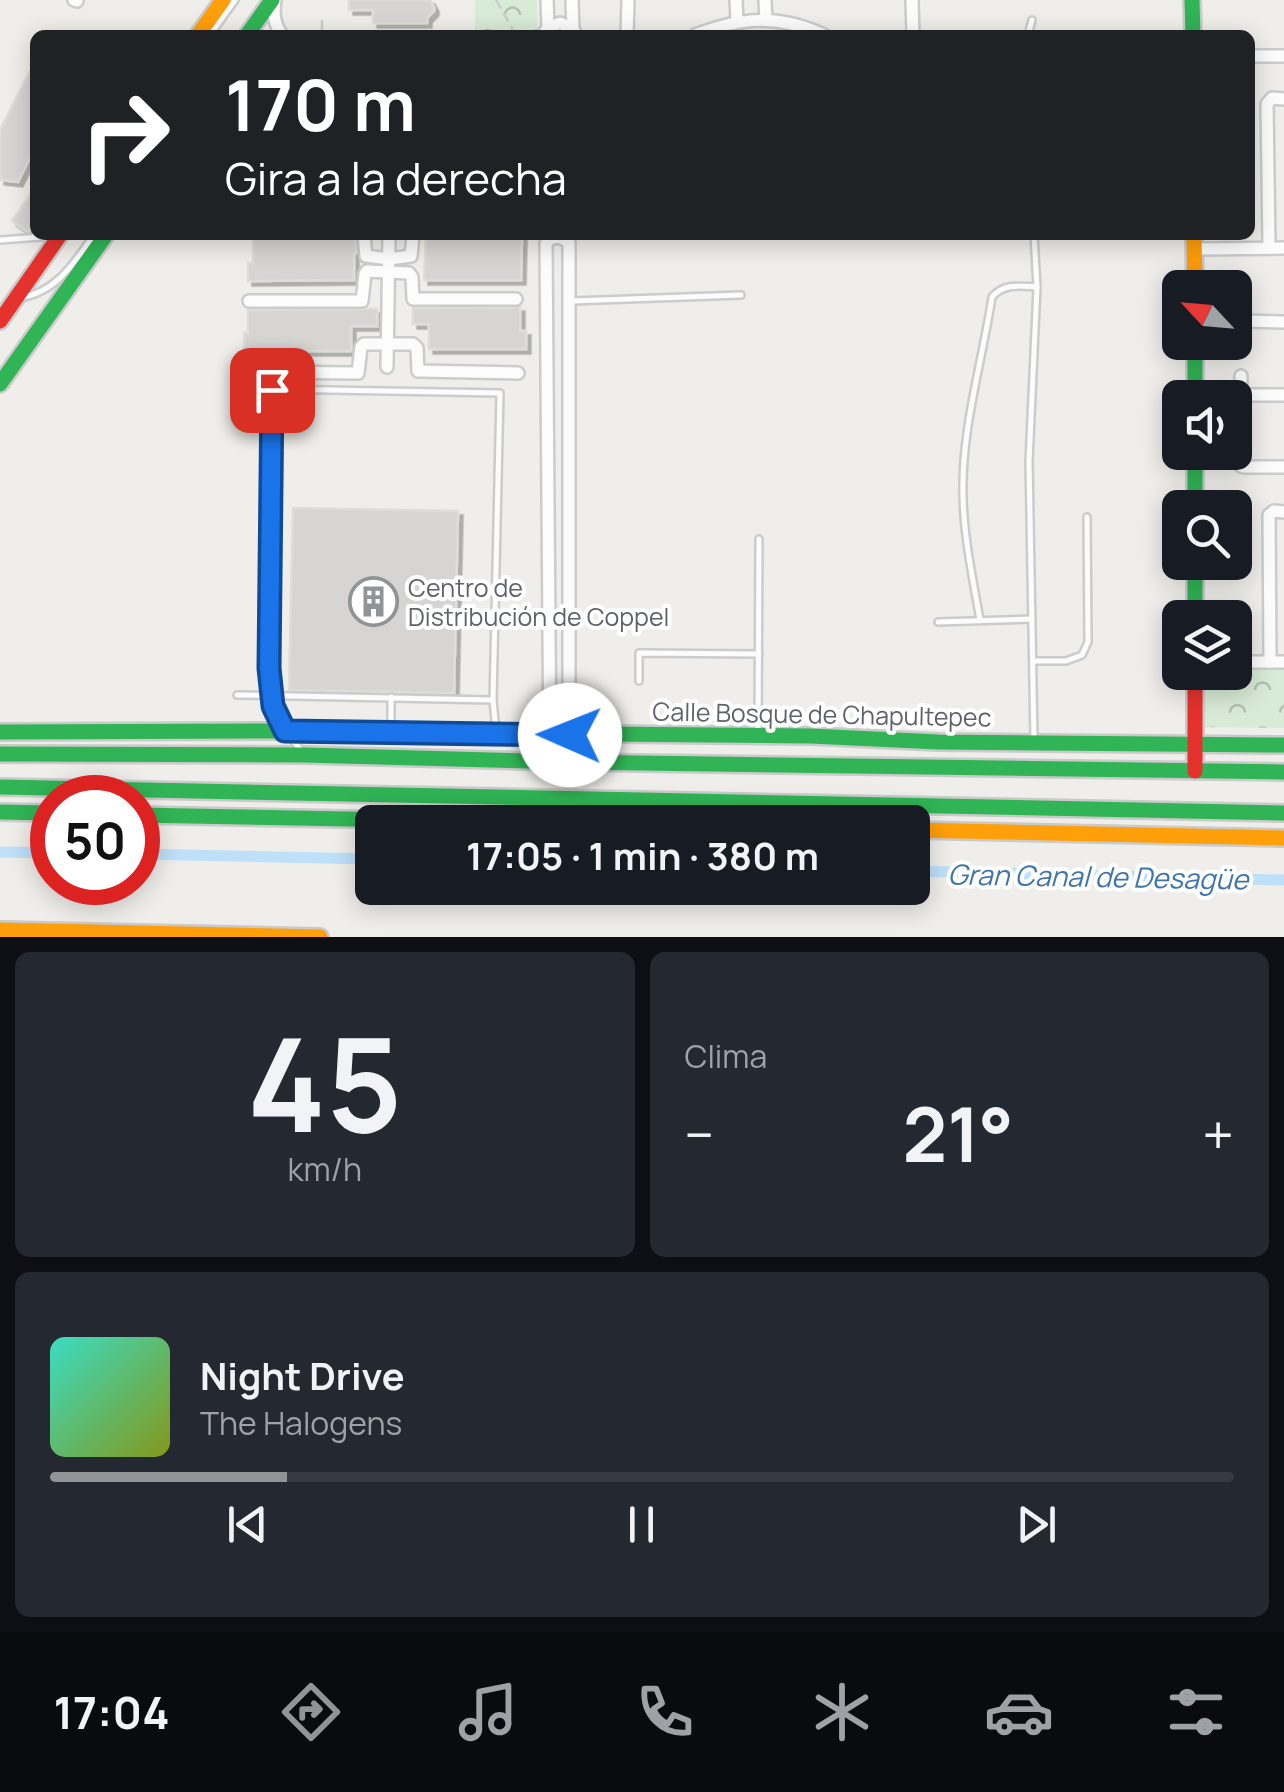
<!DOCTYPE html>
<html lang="es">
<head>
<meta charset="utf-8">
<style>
  :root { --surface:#171b24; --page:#242831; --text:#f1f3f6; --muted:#9ea1a6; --line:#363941; --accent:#919496 }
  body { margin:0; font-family:Manrope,sans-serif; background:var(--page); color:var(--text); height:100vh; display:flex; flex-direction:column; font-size:38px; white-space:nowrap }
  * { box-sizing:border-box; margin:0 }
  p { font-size:32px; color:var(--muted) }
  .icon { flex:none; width:55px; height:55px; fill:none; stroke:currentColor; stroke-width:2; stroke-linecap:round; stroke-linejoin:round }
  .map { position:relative; height:937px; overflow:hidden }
  .panel { display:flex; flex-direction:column; gap:15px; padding:15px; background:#0d0f14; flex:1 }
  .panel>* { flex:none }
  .hud { position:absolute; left:30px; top:30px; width:1225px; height:210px; border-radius:15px; box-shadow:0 5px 25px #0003; background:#202124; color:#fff; overflow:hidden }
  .needle { width:65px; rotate:296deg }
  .buttons { position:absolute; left:1162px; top:270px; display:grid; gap:20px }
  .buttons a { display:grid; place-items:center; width:90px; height:90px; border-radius:15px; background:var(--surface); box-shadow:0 5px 25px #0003; font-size:50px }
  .speed { position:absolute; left:30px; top:775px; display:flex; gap:20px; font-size:50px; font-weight:700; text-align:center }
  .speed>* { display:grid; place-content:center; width:130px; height:130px; border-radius:50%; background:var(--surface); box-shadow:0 5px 25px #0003; line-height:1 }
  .speed .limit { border:15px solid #d22; background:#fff; color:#111 }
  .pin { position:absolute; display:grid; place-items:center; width:85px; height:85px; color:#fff; margin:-42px; border-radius:20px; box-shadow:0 5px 15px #0006 }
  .me { position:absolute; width:110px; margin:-55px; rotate:271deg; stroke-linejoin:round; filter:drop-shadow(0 0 8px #0008) }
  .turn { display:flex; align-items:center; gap:35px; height:210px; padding:0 30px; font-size:45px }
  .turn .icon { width:130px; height:130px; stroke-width:2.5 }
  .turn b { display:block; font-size:70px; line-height:85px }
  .big { font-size:75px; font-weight:700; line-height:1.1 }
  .panel .widget { flex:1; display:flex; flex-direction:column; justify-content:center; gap:15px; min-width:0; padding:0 35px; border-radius:15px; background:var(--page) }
  .panel .dial { align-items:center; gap:0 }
  .dial b { font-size:130px; line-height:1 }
  .song { display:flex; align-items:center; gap:30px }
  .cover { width:120px; height:120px; border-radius:15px; background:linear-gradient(135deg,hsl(170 70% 55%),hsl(70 70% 35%)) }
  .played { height:10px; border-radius:5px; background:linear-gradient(90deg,var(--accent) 20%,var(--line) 20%) }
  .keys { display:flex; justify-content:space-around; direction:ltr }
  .heat { display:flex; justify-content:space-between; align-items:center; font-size:55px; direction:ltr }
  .panel .tiles { flex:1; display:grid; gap:15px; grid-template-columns:1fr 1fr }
  .widget:last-child { grid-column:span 2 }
  .trip { position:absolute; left:355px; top:805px; width:575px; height:100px; border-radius:15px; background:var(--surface); box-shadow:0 5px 25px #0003; font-weight:700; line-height:100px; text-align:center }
  .menu { display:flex; height:160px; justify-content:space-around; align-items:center; background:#090b0e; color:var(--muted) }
  .menu .icon { width:70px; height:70px }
  .menu .active { color:var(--accent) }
  .menu b { font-size:45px; color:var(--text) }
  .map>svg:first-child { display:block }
  .forest { fill:url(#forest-crowns) }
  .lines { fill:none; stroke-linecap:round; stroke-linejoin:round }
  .canal { stroke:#bfe0f9; stroke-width:11 }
  .building { fill:#d6d5d3; stroke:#deddd9; stroke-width:2.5; filter:url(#shadow) }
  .lane-casing { stroke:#cbcccc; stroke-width:10 }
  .street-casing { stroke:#cbcccc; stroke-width:16 }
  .fast-casing { stroke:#cacacb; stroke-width:20 }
  .slow-casing { stroke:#cacacb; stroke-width:20 }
  .jam-casing { stroke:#cacacb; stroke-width:20 }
  .path { stroke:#cacfcc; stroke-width:2.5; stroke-dasharray:10 5; stroke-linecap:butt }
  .lane { stroke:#fdfcfc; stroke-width:5 }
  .street { stroke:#fdfcfc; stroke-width:11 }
  .fast { stroke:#30b455; stroke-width:15 }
  .slow { stroke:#ff9f0a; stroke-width:15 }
  .jam { stroke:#e5322d; stroke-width:15 }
  .route-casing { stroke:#114b97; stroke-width:25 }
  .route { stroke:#1a73e8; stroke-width:18 }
  .labels { text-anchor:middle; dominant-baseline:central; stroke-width:8; stroke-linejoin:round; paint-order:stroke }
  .poi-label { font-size:25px; fill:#5f6368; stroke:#fff; text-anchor:start }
  .street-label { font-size:25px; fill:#5f6368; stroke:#fff }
  .water-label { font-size:28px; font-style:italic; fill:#4174aa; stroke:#fff }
</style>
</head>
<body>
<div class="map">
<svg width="1284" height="937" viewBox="0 0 1284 937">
  <defs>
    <pattern id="forest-crowns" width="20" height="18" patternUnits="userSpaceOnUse" patternTransform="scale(2.5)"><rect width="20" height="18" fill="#d8ebd6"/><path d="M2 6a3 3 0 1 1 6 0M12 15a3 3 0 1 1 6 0" fill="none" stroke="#b2c2b1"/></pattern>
    <filter id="shadow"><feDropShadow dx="4.5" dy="4.5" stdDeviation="0" flood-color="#0004"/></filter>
  </defs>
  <rect width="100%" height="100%" fill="#efeeea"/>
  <g class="forest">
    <rect x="475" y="0" width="62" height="32"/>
    <path d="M1235,669h49v59l-84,-1v-54l35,-1z"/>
  </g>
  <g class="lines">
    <g class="canal">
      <path d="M0,852l52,1"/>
      <path d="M138,854l234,5"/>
      <path d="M912,871l372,9"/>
    </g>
  </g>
  <g class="building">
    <path d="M349,0h81l4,7v4l-7,7v5h-54v-13h-24z"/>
    <path d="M35,61v86l-17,35 -18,-2v-50z"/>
    <path d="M35,188v36l-7,8 -16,-11z"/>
    <path d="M253,235h102l1,18h-2v27l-106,1v-18h5z"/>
    <path d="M426,236h96l-1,44h-97z"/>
    <path d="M520,307v24h6v18h-97v-25h-16v-16z"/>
    <path d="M367,309h10v17h-26v25h-107v-18h4v-23z"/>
    <path d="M293,508l165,3 -4,182 -165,-3z"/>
  </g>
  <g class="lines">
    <defs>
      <g id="lane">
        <path d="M210,35l25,-35"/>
        <path d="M1028,35l4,-15"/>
        <path d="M0,240l54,-4"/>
        <path d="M19,298c37,-5 55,-35 75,-63"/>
        <path d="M572,301l169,-6"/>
        <path d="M980,620c-7,-40 -16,-82 -17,-123 -2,-67 19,-134 29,-200 12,-14 27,-11 45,-10"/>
        <path d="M938,622l94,-3"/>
        <path d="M1033,661h33l16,-6 6,-13 -1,-125"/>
        <path d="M639,681v-28l120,1"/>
        <path d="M237,695l256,5 3,31"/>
        <path d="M391,697v33"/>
        <path d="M758,733l1,-194"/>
        <path d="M1034,740l-5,-279 8,-174 -3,-52"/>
        <path d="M302,752c-25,-32 -28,-44 -33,-84l3,-279 228,4 -7,307"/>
      </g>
      <g id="street">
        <path d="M74,0l3,1"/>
        <path d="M275,0c-2,14 -1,24 7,35"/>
        <path d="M547,0l1,28"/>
        <path d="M572,0l1,29"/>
        <path d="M736,0l1,21"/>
        <path d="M765,0l1,20"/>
        <path d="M912,0l1,35"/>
        <path d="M543,35l5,-7 12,-5 13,6 3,6"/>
        <path d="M627,35l1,-35"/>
        <path d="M695,35c47,-18 82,-21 129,0"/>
        <path d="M1250,56h34"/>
        <path d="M364,235l2,21 23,3 22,-3 2,-21"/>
        <path d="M1269,248l-2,-144 5,-6 12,1"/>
        <path d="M1195,249l89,-1"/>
        <path d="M249,301h113l3,-27 2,-3 42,2 3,4 1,22h103"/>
        <path d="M1238,341l2,-17 5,-3 39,1"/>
        <path d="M387,367l2,-132"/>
        <path d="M244,372l114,1 3,-26 3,-3h49l4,4 1,23 100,2"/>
        <path d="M1241,395h43"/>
        <path d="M1240,414l1,-38"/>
        <path d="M1240,452l1,14 3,1h40"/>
        <path d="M1235,662h49"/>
        <path d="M1270,662l-1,-147 5,-4 10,1"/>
        <path d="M550,761l-4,-518c7,-8 15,-7 23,0v519"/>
      </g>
      <g id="fast">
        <path d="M1192,0l1,35"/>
        <path d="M247,35l25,-35"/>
        <path d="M1195,342v56"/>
        <path d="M0,384l106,-149"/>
        <path d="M1195,452v56"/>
        <path d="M1195,562v56"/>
        <path d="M0,732l285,-1 526,5 127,6 346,3"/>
        <path d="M0,754l304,1 265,7 715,10"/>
        <path d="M0,787l1284,26"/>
        <path d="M0,812l52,1"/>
        <path d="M138,815l373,7"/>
      </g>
      <g id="slow">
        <path d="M198,35l25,-35"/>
        <path d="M1194,235l1,53"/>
        <path d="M912,830l372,8"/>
        <path d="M0,930l320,7"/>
      </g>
      <g id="jam">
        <path d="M0,321l60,-86"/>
        <path d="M1195,672v99"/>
      </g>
    </defs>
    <use href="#lane" class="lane-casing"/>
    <use href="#street" class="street-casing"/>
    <use href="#fast" class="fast-casing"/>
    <use href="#slow" class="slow-casing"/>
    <use href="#jam" class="jam-casing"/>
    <g class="path">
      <path d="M496,0l20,35"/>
      <path d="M322,20v15"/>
      <path d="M364,35v-5"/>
      <path d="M446,35v-5"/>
    </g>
    <use href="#lane" class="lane"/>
    <use href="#street" class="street"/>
    <use href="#fast" class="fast"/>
    <use href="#slow" class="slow"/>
    <use href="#jam" class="jam"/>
  </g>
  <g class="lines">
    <defs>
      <path id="route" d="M272,390l-3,278 4,38 12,25 285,4"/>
    </defs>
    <use href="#route" class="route-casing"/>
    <use href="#route" class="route"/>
  </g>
  <defs>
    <symbol id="building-ring" viewBox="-11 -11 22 22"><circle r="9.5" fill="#fff" stroke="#919496" stroke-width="1.5"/><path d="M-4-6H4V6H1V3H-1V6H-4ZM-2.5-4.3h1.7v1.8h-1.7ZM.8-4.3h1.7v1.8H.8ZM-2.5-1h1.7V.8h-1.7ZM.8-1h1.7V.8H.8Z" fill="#919496"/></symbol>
  </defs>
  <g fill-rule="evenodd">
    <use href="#building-ring" x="346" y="574" width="55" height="55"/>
  </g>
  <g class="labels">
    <g class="poi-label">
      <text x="408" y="587">Centro de<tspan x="408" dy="29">Distribución de Coppel</tspan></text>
    </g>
    <g class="street-label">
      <text transform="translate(822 714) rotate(1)">Calle Bosque de Chapultepec</text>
    </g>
    <g class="water-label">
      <text transform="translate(1098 876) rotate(1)">Gran Canal de Desagüe</text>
    </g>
  </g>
</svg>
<div class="buttons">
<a><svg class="needle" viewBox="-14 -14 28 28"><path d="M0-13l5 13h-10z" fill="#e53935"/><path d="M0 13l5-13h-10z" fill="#9ea1a6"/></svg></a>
<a><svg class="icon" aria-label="sound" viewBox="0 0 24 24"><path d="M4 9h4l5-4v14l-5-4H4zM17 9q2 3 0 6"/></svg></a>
<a><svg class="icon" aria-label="search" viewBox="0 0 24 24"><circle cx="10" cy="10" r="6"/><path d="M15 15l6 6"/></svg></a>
<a><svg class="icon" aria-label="layers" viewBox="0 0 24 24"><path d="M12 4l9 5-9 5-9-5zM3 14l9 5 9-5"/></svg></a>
</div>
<div class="speed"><div class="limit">50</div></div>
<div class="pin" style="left:272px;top:390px;background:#d93025"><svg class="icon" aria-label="arrive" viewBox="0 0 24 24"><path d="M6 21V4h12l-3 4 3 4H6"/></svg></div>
<svg class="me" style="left:570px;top:735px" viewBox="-20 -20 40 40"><circle r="19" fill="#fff"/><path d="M0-13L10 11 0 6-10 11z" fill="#1a73e8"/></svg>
<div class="trip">17:05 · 1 min · 380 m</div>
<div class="hud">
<div class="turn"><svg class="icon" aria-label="right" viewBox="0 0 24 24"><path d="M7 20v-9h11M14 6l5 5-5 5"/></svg><div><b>170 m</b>Gira a la derecha</div></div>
</div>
</div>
<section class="panel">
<div class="tiles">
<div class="widget dial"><b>45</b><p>km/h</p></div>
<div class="widget"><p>Clima</p>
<div class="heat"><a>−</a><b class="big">21°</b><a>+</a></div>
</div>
<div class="widget">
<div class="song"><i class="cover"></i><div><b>Night Drive</b><p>The Halogens</p></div></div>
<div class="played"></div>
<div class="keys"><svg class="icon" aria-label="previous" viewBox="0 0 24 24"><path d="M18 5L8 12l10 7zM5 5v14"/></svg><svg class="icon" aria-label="pause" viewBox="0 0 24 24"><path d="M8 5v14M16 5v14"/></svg><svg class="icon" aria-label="next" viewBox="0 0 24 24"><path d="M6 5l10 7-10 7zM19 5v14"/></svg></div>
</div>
</div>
</section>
<nav class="menu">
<b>17:04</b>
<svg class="icon active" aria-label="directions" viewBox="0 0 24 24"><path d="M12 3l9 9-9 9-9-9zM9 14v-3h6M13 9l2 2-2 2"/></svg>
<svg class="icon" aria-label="music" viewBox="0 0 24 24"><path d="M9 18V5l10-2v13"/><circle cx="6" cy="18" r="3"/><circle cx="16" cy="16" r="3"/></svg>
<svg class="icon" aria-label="phone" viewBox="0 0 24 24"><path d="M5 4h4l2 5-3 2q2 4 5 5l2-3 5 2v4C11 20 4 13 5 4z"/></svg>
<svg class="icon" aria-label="climate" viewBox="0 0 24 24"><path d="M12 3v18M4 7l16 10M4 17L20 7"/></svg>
<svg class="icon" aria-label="car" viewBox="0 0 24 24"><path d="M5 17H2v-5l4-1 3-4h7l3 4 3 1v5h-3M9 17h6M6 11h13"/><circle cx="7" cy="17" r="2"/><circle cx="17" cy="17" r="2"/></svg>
<svg class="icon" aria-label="filters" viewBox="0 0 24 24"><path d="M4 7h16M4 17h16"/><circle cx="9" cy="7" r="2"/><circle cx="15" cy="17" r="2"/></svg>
</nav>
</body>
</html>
